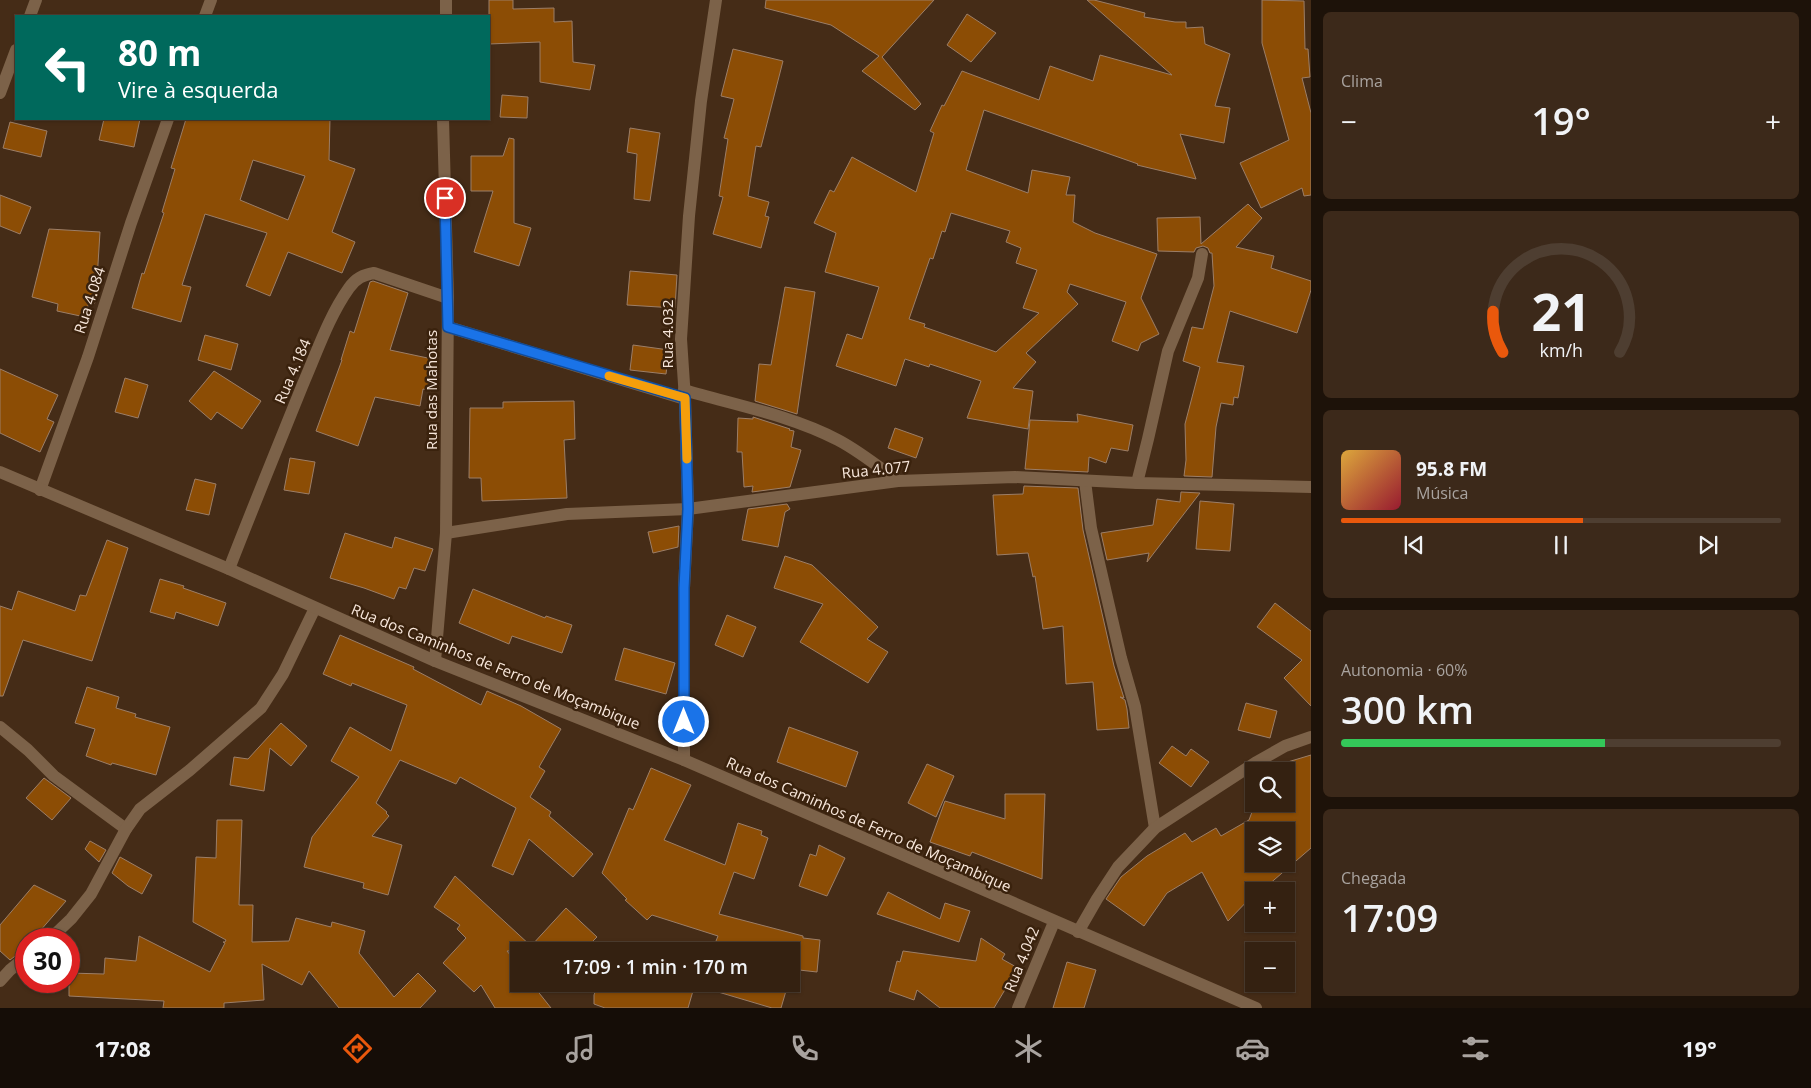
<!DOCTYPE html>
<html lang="pt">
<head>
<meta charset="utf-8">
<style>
  :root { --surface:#342111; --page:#3c291a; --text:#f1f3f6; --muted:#a9a39f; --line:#4e3e31; --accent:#ea580c }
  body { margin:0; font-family:"Open Sans",sans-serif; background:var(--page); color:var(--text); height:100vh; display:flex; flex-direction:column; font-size:19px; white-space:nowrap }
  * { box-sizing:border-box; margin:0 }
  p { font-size:16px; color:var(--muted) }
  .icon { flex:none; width:28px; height:28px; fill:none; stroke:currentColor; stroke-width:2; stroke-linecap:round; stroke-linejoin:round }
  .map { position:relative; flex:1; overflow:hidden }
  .drawer { display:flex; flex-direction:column; gap:12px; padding:12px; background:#1d1209; width:500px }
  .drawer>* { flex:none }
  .top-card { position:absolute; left:15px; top:15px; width:475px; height:105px; border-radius:0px; box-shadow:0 1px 4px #0004,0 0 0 1px var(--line); background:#00695c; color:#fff; overflow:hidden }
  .fabs { position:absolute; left:1245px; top:762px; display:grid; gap:10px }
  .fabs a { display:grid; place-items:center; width:50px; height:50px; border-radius:0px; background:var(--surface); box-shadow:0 1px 4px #0004,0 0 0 1px var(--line); font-size:25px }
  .speed { position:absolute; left:15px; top:928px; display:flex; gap:10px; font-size:25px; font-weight:700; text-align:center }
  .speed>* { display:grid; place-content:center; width:65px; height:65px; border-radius:50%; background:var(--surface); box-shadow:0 1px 4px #0004,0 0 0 1px var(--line); line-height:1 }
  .speed .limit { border:8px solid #d22; background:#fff; color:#111 }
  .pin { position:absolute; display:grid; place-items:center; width:42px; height:42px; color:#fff; margin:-21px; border:2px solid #fff; border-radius:50%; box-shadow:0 1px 5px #0007 }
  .me { position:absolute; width:55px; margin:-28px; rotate:0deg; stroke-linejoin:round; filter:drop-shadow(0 0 4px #0008) }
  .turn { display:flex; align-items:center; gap:18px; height:105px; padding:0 20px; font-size:22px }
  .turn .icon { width:65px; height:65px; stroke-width:2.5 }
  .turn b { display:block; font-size:35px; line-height:42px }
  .big { font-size:38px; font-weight:600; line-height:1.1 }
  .drawer .tile { flex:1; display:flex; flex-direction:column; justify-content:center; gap:8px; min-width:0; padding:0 18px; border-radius:8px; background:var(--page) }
  .drawer .dial { align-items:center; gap:0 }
  .dial svg { height:130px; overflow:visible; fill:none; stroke:var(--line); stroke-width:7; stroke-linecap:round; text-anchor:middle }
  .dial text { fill:var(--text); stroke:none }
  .song { display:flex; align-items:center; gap:15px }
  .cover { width:60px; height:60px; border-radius:8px; background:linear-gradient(135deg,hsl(40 70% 55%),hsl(350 70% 35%)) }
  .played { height:5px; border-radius:2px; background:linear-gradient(90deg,var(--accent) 55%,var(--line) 55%) }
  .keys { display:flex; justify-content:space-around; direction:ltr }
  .heat { display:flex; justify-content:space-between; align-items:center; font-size:28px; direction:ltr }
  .charge { height:8px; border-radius:4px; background:linear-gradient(90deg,#34c759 60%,var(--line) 0) }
  .trip { position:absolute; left:510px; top:942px; width:290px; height:50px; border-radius:0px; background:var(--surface); box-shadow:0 1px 4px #0004,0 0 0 1px var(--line); font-weight:600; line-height:50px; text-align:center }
  .tabs { display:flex; height:80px; justify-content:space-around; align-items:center; background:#150d07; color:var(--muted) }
  .tabs .icon { width:35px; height:35px }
  .tabs .active { color:var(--accent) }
  .tabs b { font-size:22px; color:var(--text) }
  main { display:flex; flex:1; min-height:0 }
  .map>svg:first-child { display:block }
  .building { fill:#8c4d05; stroke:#9c7e67; fill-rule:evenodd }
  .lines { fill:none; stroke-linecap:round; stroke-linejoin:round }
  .minor { stroke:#7c6249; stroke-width:12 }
  .tertiary { stroke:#7c6249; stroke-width:12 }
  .route-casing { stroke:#114b97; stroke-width:12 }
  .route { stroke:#1a73e8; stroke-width:9 }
  .slow { stroke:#f59e0b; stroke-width:9 }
  .labels { text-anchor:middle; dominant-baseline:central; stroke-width:5; stroke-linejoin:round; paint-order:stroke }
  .street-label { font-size:15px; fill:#f8e7db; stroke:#3a220d }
</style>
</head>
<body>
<main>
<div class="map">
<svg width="1311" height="1008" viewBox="0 0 1311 1008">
  <rect width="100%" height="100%" fill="#452c17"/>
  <g class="building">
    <path d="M489,0h24v9l41,-1v14l18,-1 1,41 22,3 -5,25 -50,-8v-40l-51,2z"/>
    <path d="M766,0h168l-52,57 39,47 -6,6 -53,-39 17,-15 -48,-31 -66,-17z"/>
    <path d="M1087,0h7l51,13 -1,4 31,5h11v6l17,-1 2,17 25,10 -15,52 15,2 -6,35 -44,-9 16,45 -59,-14 1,-1 -154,-54 -18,60 62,23 4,-23 38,7 -4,18h9l-2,27 22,11 62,21 -16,44 18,36 -18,9 -3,8 -26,-10 14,-39 -56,-18 -3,8 11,12 -52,49 10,9 -23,26 20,3 -5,38 -61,-11 14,-37 -51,-17 -1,3 -24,-8 -9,27 -60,-20 11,-32 15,5 17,-52 -54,-15 11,-39 -22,-10 16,-33 4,2 18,-35 64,35 18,-59 -4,-2 12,-26 2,1 18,-35 77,29 11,-34 43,15 7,-26 72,20zM951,213l59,18 -4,11 15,6 -5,15 21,7 -14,38 16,5 -43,39 -72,-25 1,-3 -16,-5 21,-61 3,1 9,-28 3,1z"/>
    <path d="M1262,0l42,1 1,48h3l2,28 -8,1 9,35v82l-7,1 -2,-8 -41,20 -21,-45 49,-23 -27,-97z"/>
    <path d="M967,14l29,19 -25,29 -24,-17z"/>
    <path d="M733,49l50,12 -22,86 -5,-1 -8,50 21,6 -4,14 4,1 -8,31 -48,-14 10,-37 -4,-1 9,-57 -4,-1 10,-39 -13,-3z"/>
    <path d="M502,95l26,2 -1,21 -27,-1z"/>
    <path d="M104,119h36l-6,28 -35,-7z"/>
    <path d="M186,119h144l-1,41 26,9 -23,63 23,10 -13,31 -54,-21 -18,44 -24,-10 21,-53 -62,-19 -23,71 9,2 -10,35 -49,-14 10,-35 2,1 20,-61 -2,-1 13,-43 -4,-1zM253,160l52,16 -17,44 -48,-20z"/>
    <path d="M10,122l37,9 -6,26 -38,-9z"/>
    <path d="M630,128l30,5 -10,68 -16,-2 3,-45 -10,-2z"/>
    <path d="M509,138l5,1v84l17,5 -12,38 -45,-14 19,-61h-22v-35h32z"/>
    <path d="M0,195l31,12 -11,27 -20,-8z"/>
    <path d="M1248,204l14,14 -26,29 38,9 -3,12 40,13v9l-14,43 -67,-22 -13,51 27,4 -6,32 -4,-1 -1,8 -12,-2 -5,24 -4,50 -28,-1 2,-16 -1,-36 15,-57 -17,-6 9,-34 11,2 11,-43 -2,-33h-2l-2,-5 -5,-2 -7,2 -2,4 -36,-1 -1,-33 43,-1 1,27z"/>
    <path d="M49,229l51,3 -3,48 4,1 -6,22 -6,-1 -4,15 -28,-6 1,-7 -26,-7z"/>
    <path d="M630,271l47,4 -2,33 -48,-3z"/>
    <path d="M373,281l35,12 -18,57 47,10 -6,31 -8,-2 -3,17 -45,-9 -17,49 -42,-15 26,-71h-1l9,-29 4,2 16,-51z"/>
    <path d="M785,287l30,5 -18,122 -42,-13 4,-37 12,1z"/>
    <path d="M205,335l33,9 -7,26 -33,-10z"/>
    <path d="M633,345l36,5 -3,24 -36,-4z"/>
    <path d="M0,369l58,26 -11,24 7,3 -14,30 -40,-19z"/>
    <path d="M214,371l47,30 -19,28 -25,-17 -6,8 -22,-19z"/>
    <path d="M125,378l23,7 -10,33 -23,-6z"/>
    <path d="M574,401l1,38 -11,1 3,58 -85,3 -1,-23h-12l1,-70h33v-6z"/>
    <path d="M1077,414l56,11 -5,26 -17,-3 -5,15 -17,-6 -1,15 -63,-3 5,-49 48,2z"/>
    <path d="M753,417l37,12 -1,1 5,1 -3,16 10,3 -11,37 -38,5 1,-6 -9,1 -2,-35h-5l1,-34 15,1z"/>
    <path d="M895,428l28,10 -7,20 -28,-10z"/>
    <path d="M290,458l25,4 -6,32 -25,-4z"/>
    <path d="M195,479l21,5 -7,31 -23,-5z"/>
    <path d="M1024,486l54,2 5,42 31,136 10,32 -4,-1 5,3 2,9 2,19 -32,2 -4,-48 -27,2 -3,-58 -20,3 -8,-53 -2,1 -5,-24 -31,2 -4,-60 30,-1z"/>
    <path d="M1181,492l19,1 -53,69 2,-9 -42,7 -6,-27 52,-8 4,-26 23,3z"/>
    <path d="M1200,501l34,3 -4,47 -34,-2z"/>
    <path d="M787,504l3,5 -5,3 -7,35 -36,-7 6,-31z"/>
    <path d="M679,526l-1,21 -25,6 -5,-21z"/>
    <path d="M345,533l47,15 3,-11 38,12 -8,22 -11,-3 -8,21 -7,-2 -5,12 -30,-11 -34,-10z"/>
    <path d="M107,540l21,8 -36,113 -69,-21 -20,56h-3v-90l12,4 6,-19 57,20 5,-16 6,1z"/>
    <path d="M785,556l27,9 66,62 -11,12 21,13 -20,31 -68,-41 23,-38 -49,-16z"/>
    <path d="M160,579l24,7 -1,2 43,15 -8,23 -42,-14 -2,7 -24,-7z"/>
    <path d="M473,589l72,29 1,-2 26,9 -10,28 -50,-17 -3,8 -50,-21z"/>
    <path d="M1275,603l36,28v75l-27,-28 18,-18 -45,-33z"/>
    <path d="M727,615l29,12 -13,30 -28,-12z"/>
    <path d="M340,635l74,32 -1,2 68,36 6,-14 34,15 40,23 -22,38 6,4 -15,26 21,15 -2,4 44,38 -20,23 -44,-38 -16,36 -21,-9 24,-58 -56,-31 -4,7 -56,-24 -24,43 11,9 -1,1 3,3 -17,20 30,9 -14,50 -25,-7 1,-5 -60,-16 8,-30 47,-60 -28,-16 19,-34 41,24 16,-46 -55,-22 -1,3 -28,-12z"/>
    <path d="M624,648l51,15 -9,31 -51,-14z"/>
    <path d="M87,687l32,10 -3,11 20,6 -1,3 35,10 -14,48 -44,-12 -1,2 -25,-9 9,-27 -20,-6z"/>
    <path d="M1246,703l31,8 -7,27 -32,-8z"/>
    <path d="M281,723l26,23 -16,20 -21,-18 -6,43 -34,-6 4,-28 14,2z"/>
    <path d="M789,727l69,25 -12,35 -69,-25z"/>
    <path d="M1172,746l14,10 5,-7 18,13 -18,25 -32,-24z"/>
    <path d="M1311,755v93l-44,38 -3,-2 -7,7h-3v3l-26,27 -26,-49 -35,21 -23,33 -38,-27 15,-22 26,-21 38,-23 7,9 24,-14 5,8 28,-16 6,-16h31v-33h-4l-1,-7zM1254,831h32v33h-32z"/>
    <path d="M927,764l27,12 -18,41 -28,-14z"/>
    <path d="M651,768l40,17 -27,55 61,25 13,-42 24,8 -1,4 7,3 -14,41 -20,-7 -15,42 84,22v2l17,2 -3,32 -18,-2 -2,6 -6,-1v-24h-79l6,-15 -66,-21 -5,5 -22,-20 2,-1 -25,-26 27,-65 4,2z"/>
    <path d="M44,778l27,20 -19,22 -26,-22z"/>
    <path d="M1005,794h40l-3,85 -70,-27 -2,4 -40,-14 15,-41 60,18z"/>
    <path d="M217,820h25l-3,85h14l-1,37 37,-1 7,-23 35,9 1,-5 33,9 -6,22 35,44 24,-24 18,18 -16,17h-81l-30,-37 -7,14 -40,-21 2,36 -40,3v5h-61l1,-7 -95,-5v-23l35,1 1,-16 31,3 3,-25 71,36 15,-29 -2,-1h2l1,-2 -33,-18 3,-65 20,1z"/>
    <path d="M90,841l16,9 -7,12 -14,-13z"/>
    <path d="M819,845l26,13 -18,38 -28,-10 11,-32 6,2z"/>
    <path d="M120,857l32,18 -10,19 -14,-8 -16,-13z"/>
    <path d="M455,876l76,70 35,-38 31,29 -14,14h-76l12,15v18h13l19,24h-56l-14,-23 -7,7 -31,-29 23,-25 -9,-9 3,-4 -26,-18z"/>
    <path d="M34,885l32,16 -33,38h-7v7l-3,4 -13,10 -10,-9v-26z"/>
    <path d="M888,892l52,27 5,-16 25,8 -11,31 -82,-28z"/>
    <path d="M981,938l24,16 -3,5 16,9 -24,40h-54l-23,-18 -3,10 -25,-9 8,-30 3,1 3,-11 73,10z"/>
    <path d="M1067,962l29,8 -12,38h-31z"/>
    <path d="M598,984h97l-7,24h-83l-11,-4v-9z"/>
    <path d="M699,984h89l-7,24h-9l-74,-22z"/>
  </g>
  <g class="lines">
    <g class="minor">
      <path d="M30,16l6,-16"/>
      <path d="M205,16l6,-16"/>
      <path d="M446,16v-16"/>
      <path d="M0,93l16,-43"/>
      <path d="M448,327l237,72"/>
      <path d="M684,390c51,15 106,25 154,50 21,11 41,27 60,41"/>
      <path d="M1085,481l6,47 30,130 14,49 20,121"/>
      <path d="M1137,483l11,-44 20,-88 30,-73 4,-24"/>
      <path d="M40,490l48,-133 43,-134 37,-104"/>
      <path d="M446,533l121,-19 121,-5 210,-28 117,-4 122,6 174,4"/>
      <path d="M229,569c24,-62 49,-123 74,-185 14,-32 26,-68 46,-96 7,-10 14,-13 25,-15l74,25"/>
      <path d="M435,661l11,-128 2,-235 -5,-179"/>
      <path d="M0,727l28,23 26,26 72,53"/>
      <path d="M684,760v-172l4,-79 -3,-110 -4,-60 8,-123 12,-115 15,-101"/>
      <path d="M1078,932l19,-33 21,-32 37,-39 100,-65 30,-17 26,-9"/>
      <path d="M50,939l21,-20 20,-25 35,-65 14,-20 50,-39 71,-62 22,-34 32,-66"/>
      <path d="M0,981l10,-11 16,-13"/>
      <path d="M1018,1008l36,-86"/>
    </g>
    <path class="tertiary" d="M0,472l229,97 206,92 249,99 572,248"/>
  </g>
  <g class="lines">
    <defs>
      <path id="route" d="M445,198l3,129 237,71 3,111 -4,79v134"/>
    </defs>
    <use href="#route" class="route-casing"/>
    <use href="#route" class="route"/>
    <path class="slow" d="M609,376l76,22 2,61"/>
  </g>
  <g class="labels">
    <g class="street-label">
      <text transform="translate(89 300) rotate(-72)">Rua 4.084</text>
      <text transform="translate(667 334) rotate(-90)">Rua 4.032</text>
      <text transform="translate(292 371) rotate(-67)">Rua 4.184</text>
      <text transform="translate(431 390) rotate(-90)">Rua das Mahotas</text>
      <text transform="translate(876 469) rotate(-6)">Rua 4.077</text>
      <text transform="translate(496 666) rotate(22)">Rua dos Caminhos de Ferro de Moçambique</text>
      <text transform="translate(869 824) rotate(24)">Rua dos Caminhos de Ferro de Moçambique</text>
      <text transform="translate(1021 959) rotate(-68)">Rua 4.042</text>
    </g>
  </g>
</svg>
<div class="fabs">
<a><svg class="icon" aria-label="search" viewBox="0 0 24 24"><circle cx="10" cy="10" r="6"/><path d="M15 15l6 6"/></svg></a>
<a><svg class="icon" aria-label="layers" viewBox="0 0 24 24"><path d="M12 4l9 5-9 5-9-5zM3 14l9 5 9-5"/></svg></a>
<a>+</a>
<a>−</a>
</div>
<div class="speed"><div class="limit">30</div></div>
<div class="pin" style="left:445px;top:198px;background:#d93025"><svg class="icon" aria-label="arrive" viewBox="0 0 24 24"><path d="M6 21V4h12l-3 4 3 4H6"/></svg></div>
<svg class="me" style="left:684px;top:722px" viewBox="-20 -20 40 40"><circle r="17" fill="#1a73e8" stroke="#fff" stroke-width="3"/><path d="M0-11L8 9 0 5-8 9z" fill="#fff"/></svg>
<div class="trip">17:09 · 1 min · 170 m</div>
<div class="top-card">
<div class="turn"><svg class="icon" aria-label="left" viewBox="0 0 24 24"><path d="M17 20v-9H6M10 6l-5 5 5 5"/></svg><div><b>80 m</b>Vire à esquerda</div></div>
</div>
</div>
<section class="drawer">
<div class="tile"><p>Clima</p>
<div class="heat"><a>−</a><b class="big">19°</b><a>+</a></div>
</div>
<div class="tile dial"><svg viewBox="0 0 100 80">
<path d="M14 69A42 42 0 1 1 86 69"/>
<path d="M14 69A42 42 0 0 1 8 44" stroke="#ea580c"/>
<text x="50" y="56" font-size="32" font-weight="700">21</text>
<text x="50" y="72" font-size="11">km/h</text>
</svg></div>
<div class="tile">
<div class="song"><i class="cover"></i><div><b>95.8 FM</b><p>Música</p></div></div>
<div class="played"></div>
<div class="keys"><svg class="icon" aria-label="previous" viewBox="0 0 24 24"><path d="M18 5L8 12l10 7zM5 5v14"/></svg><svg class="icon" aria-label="pause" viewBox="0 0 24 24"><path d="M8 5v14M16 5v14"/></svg><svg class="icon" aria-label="next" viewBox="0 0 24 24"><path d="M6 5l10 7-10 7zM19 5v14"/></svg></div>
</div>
<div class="tile"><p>Autonomia · 60%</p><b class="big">300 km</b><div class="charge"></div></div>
<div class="tile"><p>Chegada</p><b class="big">17:09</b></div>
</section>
</main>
<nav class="tabs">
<b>17:08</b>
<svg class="icon active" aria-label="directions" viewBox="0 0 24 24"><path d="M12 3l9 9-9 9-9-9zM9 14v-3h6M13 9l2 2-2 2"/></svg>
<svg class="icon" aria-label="music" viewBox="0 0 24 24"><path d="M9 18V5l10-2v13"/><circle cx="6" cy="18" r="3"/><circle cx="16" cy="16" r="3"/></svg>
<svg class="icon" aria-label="phone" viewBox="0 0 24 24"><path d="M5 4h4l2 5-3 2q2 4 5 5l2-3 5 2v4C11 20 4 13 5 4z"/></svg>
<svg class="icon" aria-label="climate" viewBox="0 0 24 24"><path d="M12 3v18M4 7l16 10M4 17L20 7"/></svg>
<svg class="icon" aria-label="car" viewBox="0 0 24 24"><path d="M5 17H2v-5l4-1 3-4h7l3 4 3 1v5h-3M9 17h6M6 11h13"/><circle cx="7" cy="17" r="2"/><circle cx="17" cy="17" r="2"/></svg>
<svg class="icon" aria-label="filters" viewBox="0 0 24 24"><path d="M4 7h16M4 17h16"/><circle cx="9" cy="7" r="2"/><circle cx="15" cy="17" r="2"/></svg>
<b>19°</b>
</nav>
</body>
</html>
